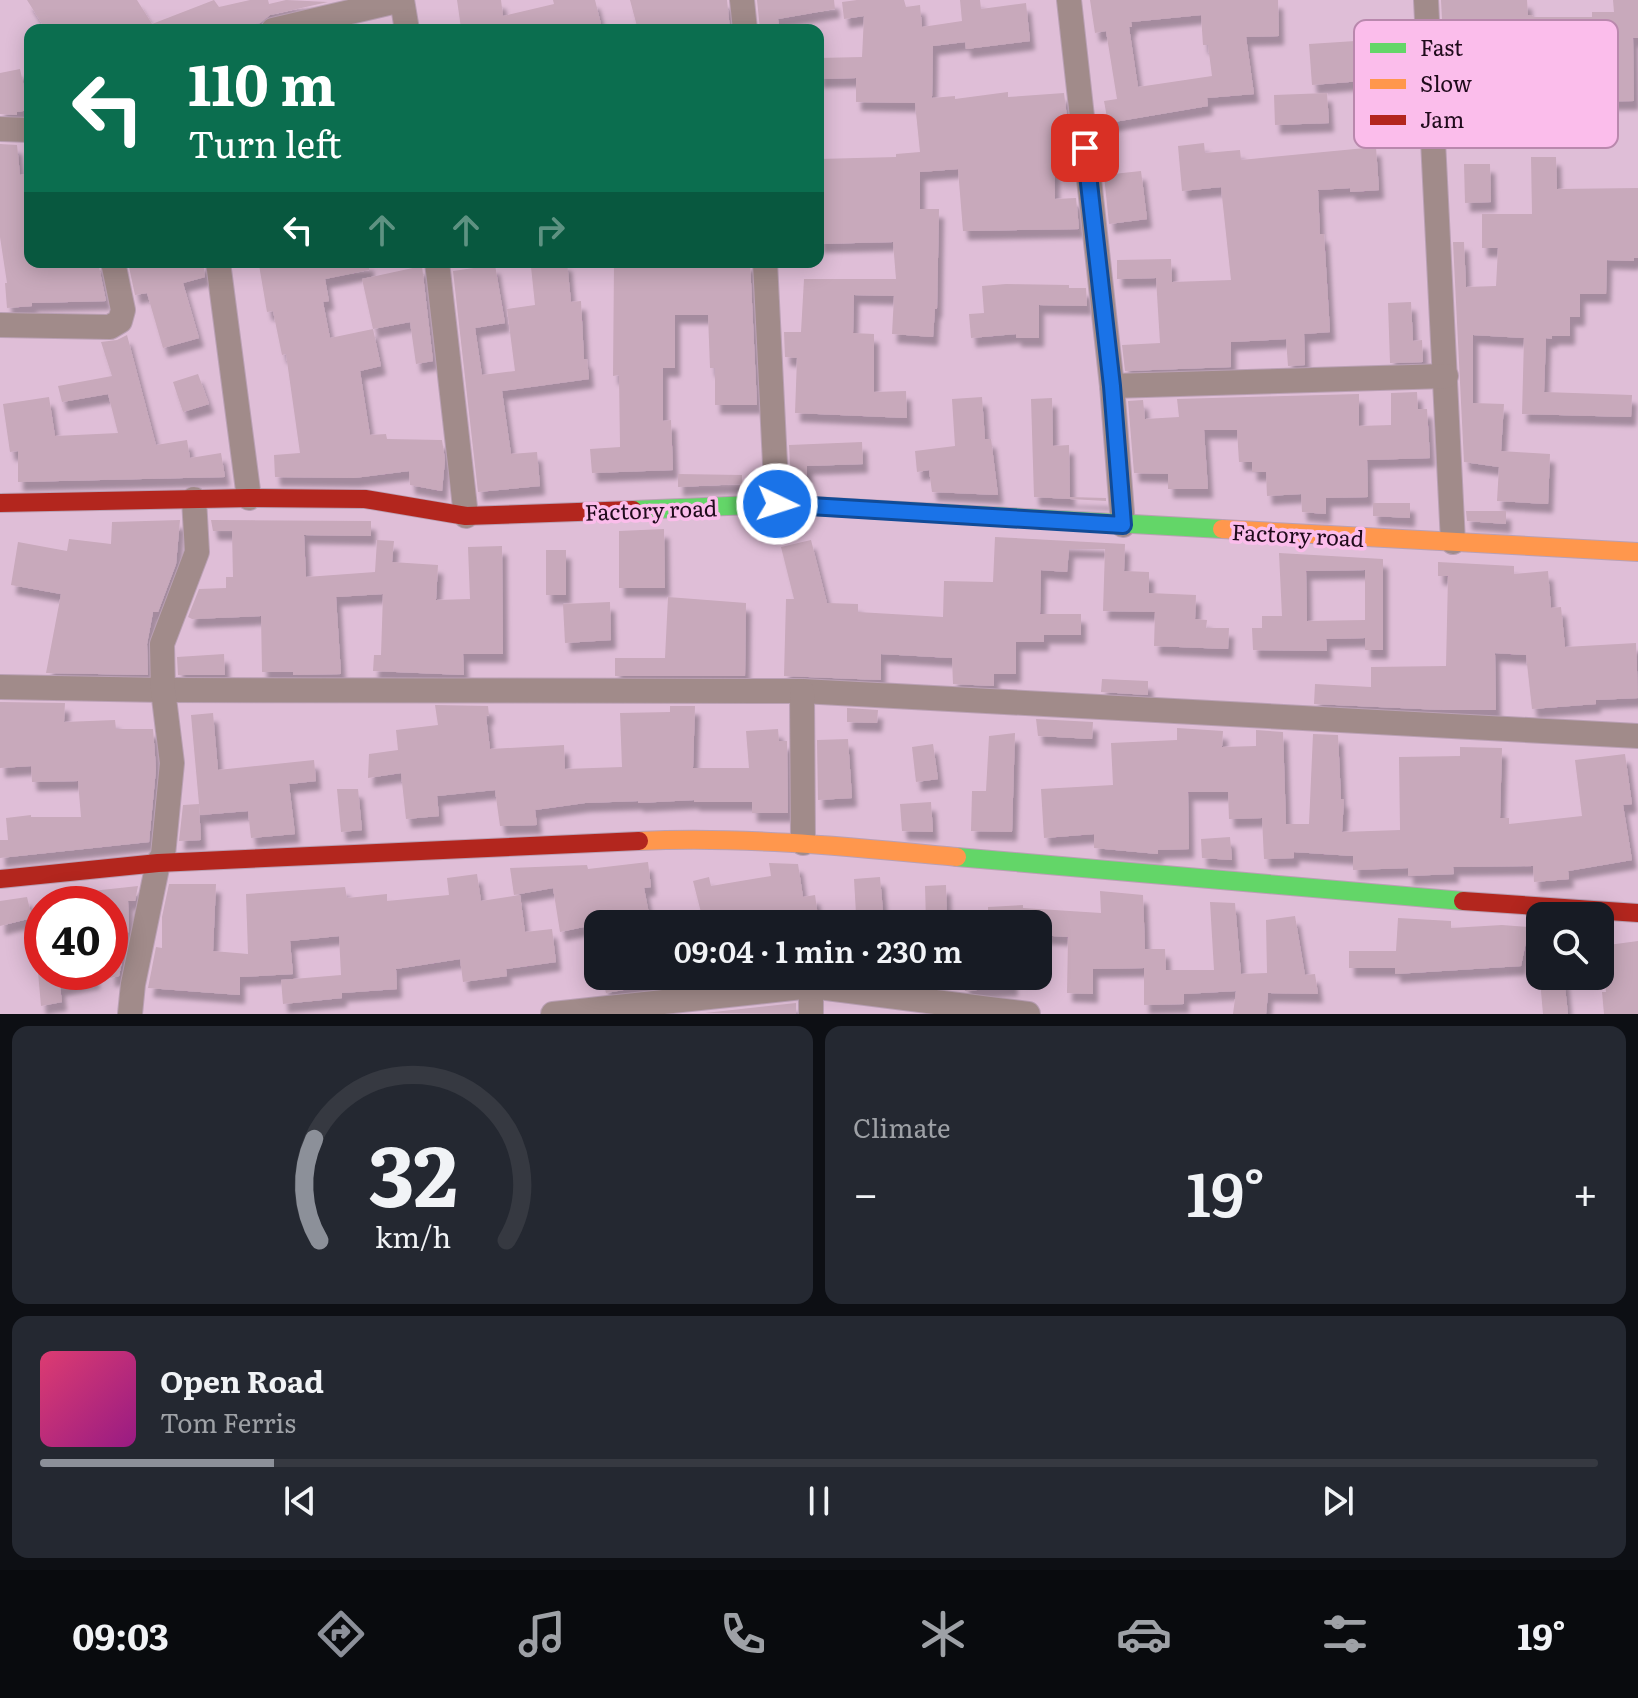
<!DOCTYPE html>
<html lang="en">
<head>
<meta charset="utf-8">
<style>
  :root { --surface:#171b24; --page:#242831; --text:#f1f3f6; --muted:#9ea1a6; --line:#363941; --accent:#8c9099 }
  body { margin:0; font-family:Literata,serif; background:var(--page); color:var(--text); height:100vh; display:flex; flex-direction:column; font-size:30px; white-space:nowrap }
  * { box-sizing:border-box; margin:0 }
  p { font-size:26px; color:var(--muted) }
  .icon { flex:none; width:44px; height:44px; fill:none; stroke:currentColor; stroke-width:2; stroke-linecap:round; stroke-linejoin:round }
  .map { position:relative; height:1014px; overflow:hidden }
  .drawer { display:flex; flex-direction:column; gap:12px; padding:12px; background:#0d0f14; flex:1 }
  .drawer>* { flex:none }
  .banner { position:absolute; left:24px; top:24px; width:800px; height:244px; border-radius:16px; box-shadow:0 4px 20px #0003; background:#0b6e4f; color:#fff; overflow:hidden }
  .buttons { position:absolute; left:1526px; top:902px; display:grid; gap:16px }
  .buttons a { display:grid; place-items:center; width:88px; height:88px; border-radius:16px; background:var(--surface); box-shadow:0 4px 20px #0003; font-size:40px }
  .speed { position:absolute; left:24px; top:886px; display:flex; gap:16px; font-size:40px; font-weight:700; text-align:center }
  .speed>* { display:grid; place-content:center; width:104px; height:104px; border-radius:50%; background:var(--surface); box-shadow:0 4px 20px #0003; line-height:1 }
  .speed .limit { border:12px solid #d22; background:#fff; color:#111 }
  .pin { position:absolute; display:grid; place-items:center; width:68px; height:68px; color:#fff; margin:-34px; border-radius:16px; box-shadow:0 4px 12px #0006 }
  .me { position:absolute; width:88px; margin:-44px; rotate:94deg; stroke-linejoin:round; filter:drop-shadow(0 0 6px #0008) }
  .turn { display:flex; align-items:center; gap:28px; height:168px; padding:0 32px; font-size:36px }
  .turn .icon { width:104px; height:104px; stroke-width:2.5 }
  .turn b { display:block; font-size:56px; line-height:68px }
  .lanes { display:flex; align-items:center; height:76px; padding:0 32px; background:#0003; justify-content:center; gap:40px; direction:ltr }
  .lanes .off { opacity:.35 }
  .big { font-size:60px; font-weight:600; line-height:1.1 }
  .drawer .card { flex:1; display:flex; flex-direction:column; justify-content:center; gap:12px; min-width:0; padding:0 28px; border-radius:16px; background:var(--page) }
  .drawer .dial { align-items:center; gap:0 }
  .dial svg { height:208px; overflow:visible; fill:none; stroke:var(--line); stroke-width:7; stroke-linecap:round; text-anchor:middle }
  .dial text { fill:var(--text); stroke:none }
  .song { display:flex; align-items:center; gap:24px }
  .cover { width:96px; height:96px; border-radius:12px; background:linear-gradient(135deg,hsl(340 70% 55%),hsl(310 70% 35%)) }
  .played { height:8px; border-radius:4px; background:linear-gradient(90deg,var(--accent) 15%,var(--line) 15%) }
  .keys { display:flex; justify-content:space-around; direction:ltr }
  .heat { display:flex; justify-content:space-between; align-items:center; font-size:44px; direction:ltr }
  .drawer .tiles { flex:1; display:grid; gap:12px; grid-template-columns:1fr 1fr }
  .card:last-child { grid-column:span 2 }
  .trip { position:absolute; left:584px; top:910px; width:468px; height:80px; border-radius:16px; background:var(--surface); box-shadow:0 4px 20px #0003; font-weight:600; line-height:80px; text-align:center }
  .menu { display:flex; height:128px; justify-content:space-around; align-items:center; background:#090b0e; color:var(--muted) }
  .menu .icon { width:56px; height:56px }
  .menu .active { color:var(--accent) }
  .menu b { font-size:36px; color:var(--text) }
  .map>svg:first-child { display:block }
  .building { fill:#c8a9bb; fill-rule:evenodd; filter:url(#shadow) }
  .lines { fill:none; stroke-linecap:round; stroke-linejoin:round }
  .street-casing { stroke:#baa0b4; stroke-width:26 }
  .fast-casing { stroke:#baa0b4; stroke-width:20 }
  .slow-casing { stroke:#baa0b4; stroke-width:20 }
  .jam-casing { stroke:#baa0b4; stroke-width:20 }
  .street { stroke:#a18b8a; stroke-width:24 }
  .fast { stroke:#63d668; stroke-width:18 }
  .slow { stroke:#ff974d; stroke-width:18 }
  .jam { stroke:#b3261e; stroke-width:18 }
  .route-casing { stroke:#114b97; stroke-width:20 }
  .route { stroke:#1a73e8; stroke-width:14 }
  .labels { text-anchor:middle; dominant-baseline:central; stroke-width:7; stroke-linejoin:round; paint-order:stroke }
  .street-label { font-size:22px; fill:#200b1c; stroke:#fbbdeb }
  .key { fill:#fbbdeb; stroke:#b988ad; stroke-width:2 }
  .key-label { font-size:22px; fill:#200b1c }
</style>
</head>
<body>
<div class="map">
<svg width="1638" height="1014" viewBox="0 0 1638 1014">
  <defs>
    <filter id="shadow"><feDropShadow dx="5" dy="9" stdDeviation="2" flood-color="#0004"/></filter>
  </defs>
  <rect width="100%" height="100%" fill="#dfbed7"/>
  <g class="building">
    <path d="M27,0h110l15,24 62,-24 5,7 31,-7h18l1,4 17,-4 42,2 -58,13 -10,8 -29,7h-185z"/>
    <path d="M457,0h44l2,16 51,-12 -1,-4h42l6,24 -25,6h-105v-4l-10,2z"/>
    <path d="M630,0h97l3,30h-92z"/>
    <path d="M757,0h77l1,9 -57,10 1,7 -19,3z"/>
    <path d="M857,0h47l2,7 14,-2 2,22 40,-6 -2,-21h20l1,9 45,-6 4,38 -64,8 -1,-7 -32,4 -1,52 23,-2v3l53,-7v5l56,-4 4,33 -7,1 1,17 -8,1 1,54 21,-1 3,31 -116,2 -5,-62 -38,3v37h19l-2,100h-2l-2,28 -41,-3 2,-38 -40,-1 -1,38 21,1v58l32,-1 1,27 -112,-5 2,-55 -12,-1 -1,-25h17l3,-53h92l-3,-37 -75,2v-85l78,-2v-3l24,-2 -5,-49 -59,-1v-24l-38,1v-21l44,-1 2,-41 -20,3 -2,-17z"/>
    <path d="M1090,0h188l1,36 -33,1 8,57 -47,4 1,8 -100,17 -4,-22 13,-2 -11,-68 -11,2zM1201,15l2,30h5l4,31 -74,11 -9,-60h3l-1,-5z"/>
    <path d="M1441,0h86l1,15h4l1,2h59v-5h22l-1,-12h25v38h-5l1,63 -83,1 -1,-10h-5l-5,-57 -50,2 3,52 -34,2 1,22 -13,1z"/>
    <path d="M1371,40l3,40 -62,5 -3,-41z"/>
    <path d="M20,69l9,41 -12,2v3l-17,-1v-41z"/>
    <path d="M1327,93l2,30 -54,2 -1,-30z"/>
    <path d="M1204,143l1,10 35,-3 1,10 135,-13 3,43 -29,2v-4l-32,2 2,44h4l6,98 -26,2 1,31 -17,1 -2,-27 -55,3v25l-106,4 -3,-26 38,-2 -4,-65 -39,1v-19l54,-1 1,23 59,-2 -10,-93 -39,4 -4,-45z"/>
    <path d="M0,144l17,1 3,30 10,-2v89h68l8,39 -74,2v3l-25,2 -2,-25h2l-7,-46z"/>
    <path d="M1531,157h25l1,32 81,-1v70h-4v3l-27,-1 -1,34h-26v23h-10v19h-18v3l-6,-1 -2,54 88,3 -1,22 -109,-3 2,-76 -51,-3v68l31,1 -3,47 49,3 -2,50 -51,-3 2,-34 -35,-5 -11,-220h11l2,45 30,-1 2,-38h-16v-34h50z"/>
    <path d="M1464,164h26l1,38 -26,1z"/>
    <path d="M1141,171l6,48 -38,5 -5,-49z"/>
    <path d="M128,262h21l1,6 22,-6h31l2,15 -22,6 16,55 -36,10 -16,-55 -12,2z"/>
    <path d="M273,262h96v8l-44,9 4,22 -6,1 7,36 43,-9 8,37 -21,5 10,64 16,-1 1,5 55,1 3,20 -3,31 -32,-6 -1,-14 -55,7 -79,-1 -1,-22 26,-2 -14,-99 -4,1 -9,-44 -6,1 -8,-47z"/>
    <path d="M538,262h29l4,40 10,-1 3,58h3l2,20 -87,12 9,63 26,-2 3,34 -62,6 -25,-221 42,-6 10,58 -30,5 7,47 33,-4 -8,-62 28,-4 -4,-38 8,-1z"/>
    <path d="M614,262h136l7,143h-42v-37h-5l-2,-53h-33v53h-12v53l8,-1 2,50 -81,3 -2,-24 30,-2 -1,-72 -6,1z"/>
    <path d="M422,266l11,95 -17,3 -6,-42 -37,7 -11,-50z"/>
    <path d="M1006,284l63,1v3h17l1,18 -48,-1v33h-23v-4l-45,4 -2,-24 15,-1 -2,-27z"/>
    <path d="M1411,302l2,39 9,-1 1,22 -33,1 -2,-60z"/>
    <path d="M127,335l29,110 31,-5 3,18 31,-5 4,24 -207,5v-31l-8,1 -7,-48 46,-7 6,39 63,-3 -10,-39 -46,8 -4,-16 54,-10 -11,-34 16,-2z"/>
    <path d="M198,374l11,30 -26,8 -10,-30z"/>
    <path d="M1417,392l1,17h9l3,49 -63,2 1,37 -42,1v16l-24,-2 -1,-18 -34,2 -1,-24h-14v-10h-13l-2,-32h-33l4,59h-40v-15l-34,-1 -6,-72 15,-1 2,19 34,-2 -2,-18 182,-5v32l32,-1v-32z"/>
    <path d="M982,397l3,42h6l7,56 -66,-3 -3,-22 -12,2 -2,-21 40,-5 -3,-47z"/>
    <path d="M1052,398l1,48 16,-1 1,52 36,1v3l-72,-4 -3,-98z"/>
    <path d="M862,442l1,22 -56,2v15l-16,1 -2,-37z"/>
    <path d="M678,474l64,1v9l-64,3z"/>
    <path d="M1373,503h37v15l-37,-2z"/>
    <path d="M1466,511h40v13l-39,-3z"/>
    <path d="M180,520l-4,44 -18,48h-5l-6,32 1,31 -102,-2 15,-79 -50,-9 7,-43 49,9 2,-12 42,5 1,-22z"/>
    <path d="M211,520l160,1v15l-67,-1 2,42 69,-5 2,-32 17,1 -2,21 46,3 -2,35 34,-1 -2,-52 34,-1 1,108h-40l1,21 -91,-4 1,-16h7l2,-61 -47,3 5,77 -48,1v-3h-31l-1,-56 -69,3 -4,-2 11,-28 27,-1v-11h7l-1,-46h-19z"/>
    <path d="M664,529l1,59h-46v-57z"/>
    <path d="M995,537l130,7 -1,27 25,1v21l47,2 -1,24 12,1 -1,8h23l-1,21 -74,-3 1,-34 -52,-1 2,-62h-36l-2,23 -26,-2 -1,44h41v21h-37v7h-28v32h-22v12l-41,-2 -1,-26 -71,-4v26l-97,-4 2,-77h8l-13,-52 30,-7 16,63 31,1v8l85,5 1,-36 49,1z"/>
    <rect x="546" y="550" width="20" height="45"/>
    <path d="M1279,553l104,6v91h-18v-12l-39,1 1,12 -74,-1 -1,-22h10v-12h20zM1365,570v50l-58,1 -1,-50z"/>
    <path d="M1438,562l76,4v8l34,-3 3,37 10,-1 4,40 71,-4 2,55 -42,2v4l-64,5 -6,-54 -31,-2 1,57h-53l-129,-6 1,-20 56,3v-20l75,-1 2,-90h-10z"/>
    <path d="M668,597l78,6 -1,73h-130v-18h50z"/>
    <path d="M610,602l1,38 -46,3 -2,-39z"/>
    <path d="M224,654l1,21h-47l-1,-18z"/>
    <path d="M1102,679l46,2v14l-47,-3z"/>
    <path d="M0,702l65,1 -1,19 51,-2 1,9h37l3,40 -7,73 -149,16v-18h8l-2,-22 25,-3v2h50l-3,-36 -46,1 -1,-16 -31,2z"/>
    <path d="M435,705l53,1 1,9 -3,1 4,33 74,-4 1,24 57,-2 -2,-54 50,-1v-6h25l-2,62h56l-3,-37 32,-2 1,12h8l1,72h-36v-11h-58v-2l-56,3v-2l-53,2 -50,7 2,15 -37,1 -5,-36 -58,6 2,20 -33,3 -5,-46 -33,5 1,-24 29,-4 -2,-20 42,-5z"/>
    <path d="M847,708l31,2 -1,13 -30,-1z"/>
    <path d="M213,713l5,57 96,-10 2,21 -27,3 6,50 -44,4 -3,-27 -48,4 -1,-10 2,35 -22,1 4,-36 16,-1 -8,-89z"/>
    <path d="M1036,719l57,3 -1,17 -54,-3z"/>
    <path d="M1177,728l46,3 -1,16 34,-1v-16l27,2 3,92h23l4,-90 25,1 3,64h3l-2,33 58,-2 -1,-73 61,-1v-9l42,1 -2,70h9v6l73,-8 -7,-56 50,-6 7,50 -9,1 9,55 -64,11 1,8 -35,3 -1,-16 -80,1 1,7 -46,2v-8l-55,2v-14l-59,-4v6l-30,1 -2,-41 -33,1 -1,-27h-40l1,57 -31,1v4l-64,-6v-14l-50,4 -3,-49 72,-4 -2,-42 66,-3z"/>
    <path d="M1015,733l-3,99 -41,-1 1,-40h14l3,-55z"/>
    <path d="M848,739l4,59 -34,2 -1,-60z"/>
    <path d="M933,744l5,35 -22,3 -4,-35z"/>
    <path d="M337,789h21l4,41 -21,2z"/>
    <path d="M931,802l2,30 -31,-1 -2,-27z"/>
    <path d="M1230,837l2,23 -30,-2 -1,-19z"/>
    <path d="M648,862l3,25 -7,1 7,36h-53l-38,8 -7,-44 -39,7 -4,-27 77,-3 1,4z"/>
    <path d="M769,863l29,1 5,33 12,-2 4,29h-115l-11,-43 16,-4 2,9 60,-10z"/>
    <path d="M477,874l4,27 39,-6 5,37 27,-3 4,33 -50,7 1,7 -44,6 -3,-23 -64,10 1,20 -55,4v5l-59,6 -2,-24 60,-5 -2,-39 -49,5 3,33 -53,3v18l-92,-7 8,-41 6,1v-31l7,-33h47l-3,67 35,3 -2,-60 99,-7 2,11 40,-4v7l62,-6 -2,-17z"/>
    <path d="M880,877l3,35 -27,2 -2,-35z"/>
    <path d="M946,885l1,37h-21l-1,-36z"/>
    <path d="M138,886l-3,15h-7l1,27 -10,48 -9,2v-74h-17l-1,-13z"/>
    <path d="M1100,891l43,4 2,54h20l1,21h48l-4,-68 25,1 6,71 26,-1 -1,-53 29,-4 10,59 10,-1 3,20 -50,-1 -2,21h-33l3,-23 -52,3v10l-40,1v-37l-51,1v25l-26,-1 1,-56 -30,-2v-11h-50v-17l35,-2v3l78,5z"/>
    <path d="M27,897l5,21 -32,8v-25z"/>
    <path d="M1398,918l53,3v7l51,-3 27,2 -8,39 -126,8v-6h-46v-17h47z"/>
    <path d="M1638,941v73h-34l-2,-22h4l-5,-46z"/>
    <path d="M38,972h56l1,8 -35,7 2,15 -21,4z"/>
    <path d="M602,976h62v7l-58,10z"/>
    <path d="M963,976h49l1,11 -48,4z"/>
    <path d="M1564,978l4,36h-25l-3,-34z"/>
    <path d="M796,1003v11l-91,-1z"/>
  </g>
  <g class="lines">
    <defs>
      <g id="street">
        <path d="M402,0l5,30"/>
        <path d="M742,0l3,30"/>
        <path d="M1069,0l43,386 11,139"/>
        <path d="M1426,0l27,542"/>
        <path d="M273,30l128,-30"/>
        <path d="M0,129l30,1"/>
        <path d="M218,262l31,236"/>
        <path d="M437,262l29,254"/>
        <path d="M765,262l12,242"/>
        <path d="M0,325l110,2 10,-6 3,-11 -10,-48"/>
        <path d="M1112,386l334,-10"/>
        <path d="M0,687l163,3 639,1 836,45"/>
        <path d="M802,691l1,152"/>
        <path d="M811,986v28"/>
        <path d="M130,1014l3,-30 25,-121 5,-8 9,-92 -9,-73 -1,-46 35,-92 -3,-53"/>
        <path d="M553,1014l258,-28 217,28"/>
      </g>
      <g id="fast">
        <path d="M633,510l144,-6 445,25"/>
        <path d="M957,857l506,44"/>
      </g>
      <g id="slow">
        <path d="M1222,529l416,23"/>
        <path d="M639,841c107,-5 212,6 318,16"/>
      </g>
      <g id="jam">
        <path d="M0,503l249,-5 116,1 101,17 167,-6"/>
        <path d="M0,879l158,-16 481,-22"/>
        <path d="M1463,901l175,12"/>
      </g>
    </defs>
    <use href="#street" class="street-casing"/>
    <use href="#fast" class="fast-casing"/>
    <use href="#slow" class="slow-casing"/>
    <use href="#jam" class="jam-casing"/>
    <use href="#street" class="street"/>
    <use href="#fast" class="fast"/>
    <use href="#slow" class="slow"/>
    <use href="#jam" class="jam"/>
  </g>
  <g class="lines">
    <defs>
      <path id="route" d="M777,504l346,21 -11,-139 -27,-238"/>
    </defs>
    <use href="#route" class="route-casing"/>
    <use href="#route" class="route"/>
  </g>
  <g class="labels">
    <g class="street-label">
      <text transform="translate(651 509) rotate(-2)">Factory road</text>
      <text transform="translate(1298 534) rotate(3)">Factory road</text>
    </g>
  </g>
  <rect x="1354" y="20" width="264" height="128" rx="12" class="key"/>
  <rect x="1370" y="43" width="36" height="10" fill="#63d668"/>
  <rect x="1370" y="79" width="36" height="10" fill="#ff974d"/>
  <rect x="1370" y="115" width="36" height="10" fill="#b3261e"/>
  <g class="key-label">
    <text x="1420" y="56">Fast</text>
    <text x="1420" y="92">Slow</text>
    <text x="1420" y="128">Jam</text>
  </g>
</svg>
<div class="buttons">
<a><svg class="icon" aria-label="search" viewBox="0 0 24 24"><circle cx="10" cy="10" r="6"/><path d="M15 15l6 6"/></svg></a>
</div>
<div class="speed"><div class="limit">40</div></div>
<div class="pin" style="left:1085px;top:148px;background:#d93025"><svg class="icon" aria-label="arrive" viewBox="0 0 24 24"><path d="M6 21V4h12l-3 4 3 4H6"/></svg></div>
<svg class="me" style="left:777px;top:504px" viewBox="-20 -20 40 40"><circle r="17" fill="#1a73e8" stroke="#fff" stroke-width="3"/><path d="M0-11L8 9 0 5-8 9z" fill="#fff"/></svg>
<div class="trip">09:04 · 1 min · 230 m</div>
<div class="banner">
<div class="turn"><svg class="icon" aria-label="left" viewBox="0 0 24 24"><path d="M17 20v-9H6M10 6l-5 5 5 5"/></svg><div><b>110 m</b>Turn left</div></div>
<div class="lanes"><svg class="icon" aria-label="left" viewBox="0 0 24 24"><path d="M17 20v-9H6M10 6l-5 5 5 5"/></svg><svg class="icon off" aria-label="ahead" viewBox="0 0 24 24"><path d="M12 20V5M6 11l6-6 6 6"/></svg><svg class="icon off" aria-label="ahead" viewBox="0 0 24 24"><path d="M12 20V5M6 11l6-6 6 6"/></svg><svg class="icon off" aria-label="right" viewBox="0 0 24 24"><path d="M7 20v-9h11M14 6l5 5-5 5"/></svg></div>
</div>
</div>
<section class="drawer">
<div class="tiles">
<div class="card dial"><svg viewBox="0 0 100 80">
<path d="M14 69A42 42 0 1 1 86 69"/>
<path d="M14 69A42 42 0 0 1 12 30" stroke="#8c9099"/>
<text x="50" y="56" font-size="32" font-weight="700">32</text>
<text x="50" y="72" font-size="11">km/h</text>
</svg></div>
<div class="card"><p>Climate</p>
<div class="heat"><a>−</a><b class="big">19°</b><a>+</a></div>
</div>
<div class="card">
<div class="song"><i class="cover"></i><div><b>Open Road</b><p>Tom Ferris</p></div></div>
<div class="played"></div>
<div class="keys"><svg class="icon" aria-label="previous" viewBox="0 0 24 24"><path d="M18 5L8 12l10 7zM5 5v14"/></svg><svg class="icon" aria-label="pause" viewBox="0 0 24 24"><path d="M8 5v14M16 5v14"/></svg><svg class="icon" aria-label="next" viewBox="0 0 24 24"><path d="M6 5l10 7-10 7zM19 5v14"/></svg></div>
</div>
</div>
</section>
<nav class="menu">
<b>09:03</b>
<svg class="icon active" aria-label="directions" viewBox="0 0 24 24"><path d="M12 3l9 9-9 9-9-9zM9 14v-3h6M13 9l2 2-2 2"/></svg>
<svg class="icon" aria-label="music" viewBox="0 0 24 24"><path d="M9 18V5l10-2v13"/><circle cx="6" cy="18" r="3"/><circle cx="16" cy="16" r="3"/></svg>
<svg class="icon" aria-label="phone" viewBox="0 0 24 24"><path d="M5 4h4l2 5-3 2q2 4 5 5l2-3 5 2v4C11 20 4 13 5 4z"/></svg>
<svg class="icon" aria-label="climate" viewBox="0 0 24 24"><path d="M12 3v18M4 7l16 10M4 17L20 7"/></svg>
<svg class="icon" aria-label="car" viewBox="0 0 24 24"><path d="M5 17H2v-5l4-1 3-4h7l3 4 3 1v5h-3M9 17h6M6 11h13"/><circle cx="7" cy="17" r="2"/><circle cx="17" cy="17" r="2"/></svg>
<svg class="icon" aria-label="filters" viewBox="0 0 24 24"><path d="M4 7h16M4 17h16"/><circle cx="9" cy="7" r="2"/><circle cx="15" cy="17" r="2"/></svg>
<b>19°</b>
</nav>
</body>
</html>
